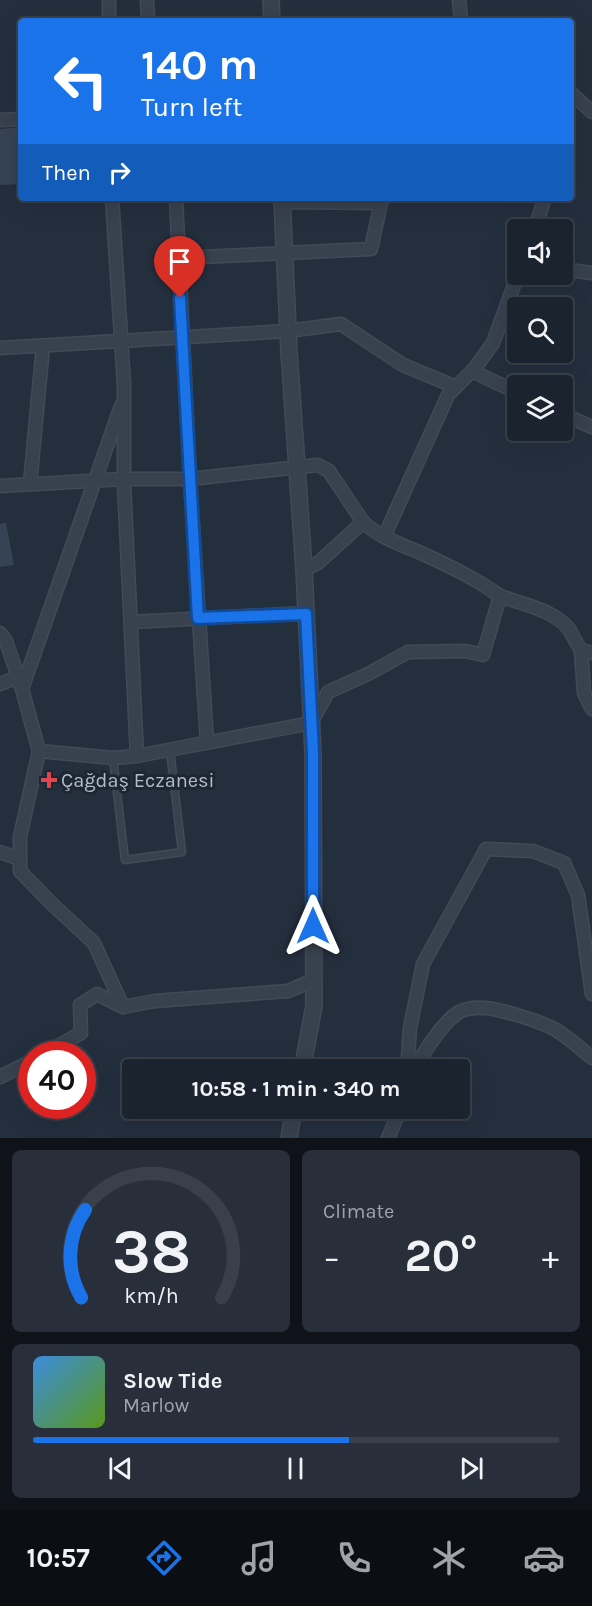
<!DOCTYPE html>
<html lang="en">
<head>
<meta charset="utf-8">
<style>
  :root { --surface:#1b232e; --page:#282f3a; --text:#f1f3f6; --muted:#a0a4aa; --line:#39404a; --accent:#1a73e8 }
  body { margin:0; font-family:Karla,sans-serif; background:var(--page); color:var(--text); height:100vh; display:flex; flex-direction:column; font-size:22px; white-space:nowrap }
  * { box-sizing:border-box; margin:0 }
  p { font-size:20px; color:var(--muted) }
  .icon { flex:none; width:33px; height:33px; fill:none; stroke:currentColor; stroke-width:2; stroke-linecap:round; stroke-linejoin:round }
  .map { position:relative; height:1138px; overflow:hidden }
  .side { display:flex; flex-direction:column; gap:12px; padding:12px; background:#0f1319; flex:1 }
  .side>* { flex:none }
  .hud { position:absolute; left:18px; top:18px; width:556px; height:183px; border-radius:6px; box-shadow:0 6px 24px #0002,0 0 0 2px var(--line); background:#1a73e8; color:#fff; overflow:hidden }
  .fabs { position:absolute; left:507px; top:219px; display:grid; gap:12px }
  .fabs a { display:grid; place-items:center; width:66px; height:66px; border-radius:6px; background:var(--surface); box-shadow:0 6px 24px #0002,0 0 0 2px var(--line); font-size:30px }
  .speed { position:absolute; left:18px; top:1041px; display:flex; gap:12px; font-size:30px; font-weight:700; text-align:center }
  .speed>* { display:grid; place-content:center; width:78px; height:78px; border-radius:50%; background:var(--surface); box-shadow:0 6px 24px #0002,0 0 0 2px var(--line); line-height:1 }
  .speed .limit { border:9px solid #d22; background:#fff; color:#111 }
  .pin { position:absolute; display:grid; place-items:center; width:51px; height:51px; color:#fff; margin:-62px -26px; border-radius:50% 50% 50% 0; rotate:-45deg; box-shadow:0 0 6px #0007 }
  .pin .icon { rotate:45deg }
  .me { position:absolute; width:66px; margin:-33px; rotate:0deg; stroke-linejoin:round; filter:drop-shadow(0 0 4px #0008) }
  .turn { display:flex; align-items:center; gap:21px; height:126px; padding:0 24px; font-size:27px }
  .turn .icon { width:78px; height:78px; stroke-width:2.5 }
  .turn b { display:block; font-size:42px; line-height:51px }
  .then { display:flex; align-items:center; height:57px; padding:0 24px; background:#0003; gap:12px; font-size:22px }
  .big { font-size:45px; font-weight:700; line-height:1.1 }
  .side .tile { flex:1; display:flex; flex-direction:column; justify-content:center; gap:9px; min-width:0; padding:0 21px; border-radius:9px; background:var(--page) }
  .side .dial { align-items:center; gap:0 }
  .dial svg { height:156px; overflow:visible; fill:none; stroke:var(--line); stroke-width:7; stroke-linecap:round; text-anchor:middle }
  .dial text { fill:var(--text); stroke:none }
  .song { display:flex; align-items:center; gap:18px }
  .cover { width:72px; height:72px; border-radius:9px; background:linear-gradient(135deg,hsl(210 70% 55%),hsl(90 70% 35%)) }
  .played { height:6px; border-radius:3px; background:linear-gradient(90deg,var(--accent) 60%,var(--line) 60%) }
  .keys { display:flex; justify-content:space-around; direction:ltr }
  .heat { display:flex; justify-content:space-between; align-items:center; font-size:33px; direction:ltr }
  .side .tiles { flex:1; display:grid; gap:12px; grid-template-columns:1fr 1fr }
  .tile:last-child { grid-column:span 2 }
  .trip { position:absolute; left:122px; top:1059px; width:348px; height:60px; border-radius:6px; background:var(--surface); box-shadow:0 6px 24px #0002,0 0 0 2px var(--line); font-weight:700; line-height:60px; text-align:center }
  .tab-bar { display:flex; height:96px; justify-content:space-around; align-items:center; background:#0b0e12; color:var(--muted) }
  .tab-bar .icon { width:42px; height:42px }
  .tab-bar .on { color:var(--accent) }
  .tab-bar b { font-size:27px; color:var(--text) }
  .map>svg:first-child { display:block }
  .building { fill:#364354 }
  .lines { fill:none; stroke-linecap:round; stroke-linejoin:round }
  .service-casing { stroke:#414a57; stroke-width:9 }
  .minor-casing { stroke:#414a57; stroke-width:15 }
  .tertiary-casing { stroke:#414a57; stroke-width:18 }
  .service { stroke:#38414e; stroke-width:6 }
  .minor { stroke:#38414e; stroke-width:12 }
  .tertiary { stroke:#38414e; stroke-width:15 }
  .route-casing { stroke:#114b97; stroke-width:15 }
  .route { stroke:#1a73e8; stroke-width:10 }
  .health-dot { fill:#e0444e; stroke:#1d2633; stroke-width:2 }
  .labels { text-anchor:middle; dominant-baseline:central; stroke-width:6; stroke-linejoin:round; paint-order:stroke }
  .poi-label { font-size:20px; fill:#b4bcc9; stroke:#1d2633; text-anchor:start }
</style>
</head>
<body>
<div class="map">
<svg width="592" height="1138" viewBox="0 0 592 1138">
  <rect width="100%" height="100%" fill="#242f3e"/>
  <g class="building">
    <path d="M21,127v57l-21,1v-56z"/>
    <path d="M6,523l8,42 -14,2v-43z"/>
  </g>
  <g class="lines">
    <defs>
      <path id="service" d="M113,758l12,102 57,-8 -12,-102"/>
      <g id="minor">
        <path d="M109,0v21"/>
        <path d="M147,0l1,21"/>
        <path d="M459,0l2,21"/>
        <path d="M572,94l20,18"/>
        <path d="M0,120l21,-1"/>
        <path d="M112,198l12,186v100l13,272"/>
        <path d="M176,198l14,281 17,263"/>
        <path d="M282,202l99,1"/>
        <path d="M534,230l11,-32"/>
        <path d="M179,258l192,-9 11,-51"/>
        <path d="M562,269l30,4"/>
        <path d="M0,348l288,-17 53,-7 62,41 53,22"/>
        <path d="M472,371l46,22"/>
        <path d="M562,414l30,13"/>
        <path d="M30,484l13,-138"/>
        <path d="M0,486l124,-7h66l128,-14 11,6 34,51c16,15 39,23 58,31 28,13 54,25 79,43"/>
        <path d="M384,537l64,-142 27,-27 18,-25 25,-69"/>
        <path d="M304,569l14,-6 45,-41"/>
        <path d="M131,622l174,-9"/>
        <path d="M0,633l6,8 16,48 17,62 -19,86v34l31,32 43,40 29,64"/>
        <path d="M581,650l3,43 8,16"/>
        <path d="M0,684l18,-7"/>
        <path d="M22,689l99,-283"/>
        <path d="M39,751l74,7 24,-2 174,-33 17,-31 40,-18 40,-22 58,-1 17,4 17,-59c22,8 54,14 69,33 4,7 8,15 12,21l11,3"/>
        <path d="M0,852l20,7"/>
        <path d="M44,1054l37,-21 -1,-28 17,-11 26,13 32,-6 133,-10 26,-11"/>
        <path d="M407,1070l3,-42 13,-64 63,-115 47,2 31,12 14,32 14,99"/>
        <path d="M412,1070c13,-17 29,-47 47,-58 8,-4 17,-5 26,-4 15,1 58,14 71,22 13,8 24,18 36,28"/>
        <path d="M0,1077l32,-16"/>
        <path d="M388,1138l13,-30"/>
      </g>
      <g id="tertiary">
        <path d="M271,0l1,21"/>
        <path d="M282,198l7,154 15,217 9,184 1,253 -12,64"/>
        <path d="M289,1138l5,-30"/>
      </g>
    </defs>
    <use href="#service" class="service-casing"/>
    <use href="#minor" class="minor-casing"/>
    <use href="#tertiary" class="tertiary-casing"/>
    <use href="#service" class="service"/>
    <use href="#minor" class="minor"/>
    <use href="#tertiary" class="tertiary"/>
  </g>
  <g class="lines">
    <defs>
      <path id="route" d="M180,298l18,320 108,-4 7,139v173"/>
    </defs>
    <use href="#route" class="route-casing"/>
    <use href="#route" class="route"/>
  </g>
  <path class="health-dot" d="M46 771h6v6h6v6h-6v6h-6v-6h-6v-6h6z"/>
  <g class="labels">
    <g class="poi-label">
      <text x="61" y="780">Çağdaş Eczanesi</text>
    </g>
  </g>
</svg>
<div class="fabs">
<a><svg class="icon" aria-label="sound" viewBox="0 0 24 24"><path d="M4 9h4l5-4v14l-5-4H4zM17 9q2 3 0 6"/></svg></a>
<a><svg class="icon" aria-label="search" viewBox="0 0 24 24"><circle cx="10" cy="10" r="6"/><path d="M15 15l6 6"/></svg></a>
<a><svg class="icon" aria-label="layers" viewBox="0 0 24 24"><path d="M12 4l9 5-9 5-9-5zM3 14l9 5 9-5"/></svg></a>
</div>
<div class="speed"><div class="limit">40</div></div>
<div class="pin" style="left:180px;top:298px;background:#d93025"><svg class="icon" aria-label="arrive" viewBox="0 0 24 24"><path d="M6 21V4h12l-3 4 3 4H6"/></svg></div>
<svg class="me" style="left:313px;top:926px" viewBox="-20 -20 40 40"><path d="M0-17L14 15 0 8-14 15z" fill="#1a73e8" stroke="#fff" stroke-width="4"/></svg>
<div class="trip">10:58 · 1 min · 340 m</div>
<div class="hud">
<div class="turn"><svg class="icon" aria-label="left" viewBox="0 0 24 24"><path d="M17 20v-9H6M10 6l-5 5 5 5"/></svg><div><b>140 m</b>Turn left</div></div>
<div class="then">Then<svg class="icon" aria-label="right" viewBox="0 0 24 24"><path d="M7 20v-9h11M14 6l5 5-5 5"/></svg></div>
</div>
</div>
<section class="side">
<div class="tiles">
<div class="tile dial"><svg viewBox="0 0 100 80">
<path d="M14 69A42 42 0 1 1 86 69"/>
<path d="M14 69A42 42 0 0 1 16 24" stroke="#1a73e8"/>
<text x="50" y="56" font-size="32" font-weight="700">38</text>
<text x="50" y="72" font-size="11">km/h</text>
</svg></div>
<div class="tile"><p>Climate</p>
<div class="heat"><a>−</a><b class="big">20°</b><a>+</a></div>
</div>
<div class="tile">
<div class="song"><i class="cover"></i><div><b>Slow Tide</b><p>Marlow</p></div></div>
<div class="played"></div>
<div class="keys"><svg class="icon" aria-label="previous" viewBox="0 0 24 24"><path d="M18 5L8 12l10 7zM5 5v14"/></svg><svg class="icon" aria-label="pause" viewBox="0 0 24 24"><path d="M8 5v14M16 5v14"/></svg><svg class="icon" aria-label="next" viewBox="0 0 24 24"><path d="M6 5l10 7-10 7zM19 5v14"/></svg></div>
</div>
</div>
</section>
<nav class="tab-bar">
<b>10:57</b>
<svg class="icon on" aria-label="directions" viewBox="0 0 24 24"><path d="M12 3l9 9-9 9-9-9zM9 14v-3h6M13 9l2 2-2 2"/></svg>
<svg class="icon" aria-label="music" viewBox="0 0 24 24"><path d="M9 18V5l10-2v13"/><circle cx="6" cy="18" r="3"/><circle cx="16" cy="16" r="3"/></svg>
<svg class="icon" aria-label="phone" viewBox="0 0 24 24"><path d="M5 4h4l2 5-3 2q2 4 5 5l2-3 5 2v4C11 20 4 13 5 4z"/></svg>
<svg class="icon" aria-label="climate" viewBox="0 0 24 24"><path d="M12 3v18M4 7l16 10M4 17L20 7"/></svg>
<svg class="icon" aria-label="car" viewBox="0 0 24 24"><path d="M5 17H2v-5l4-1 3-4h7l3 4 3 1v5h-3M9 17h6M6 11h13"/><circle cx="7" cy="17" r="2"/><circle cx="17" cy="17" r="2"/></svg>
</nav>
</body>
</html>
